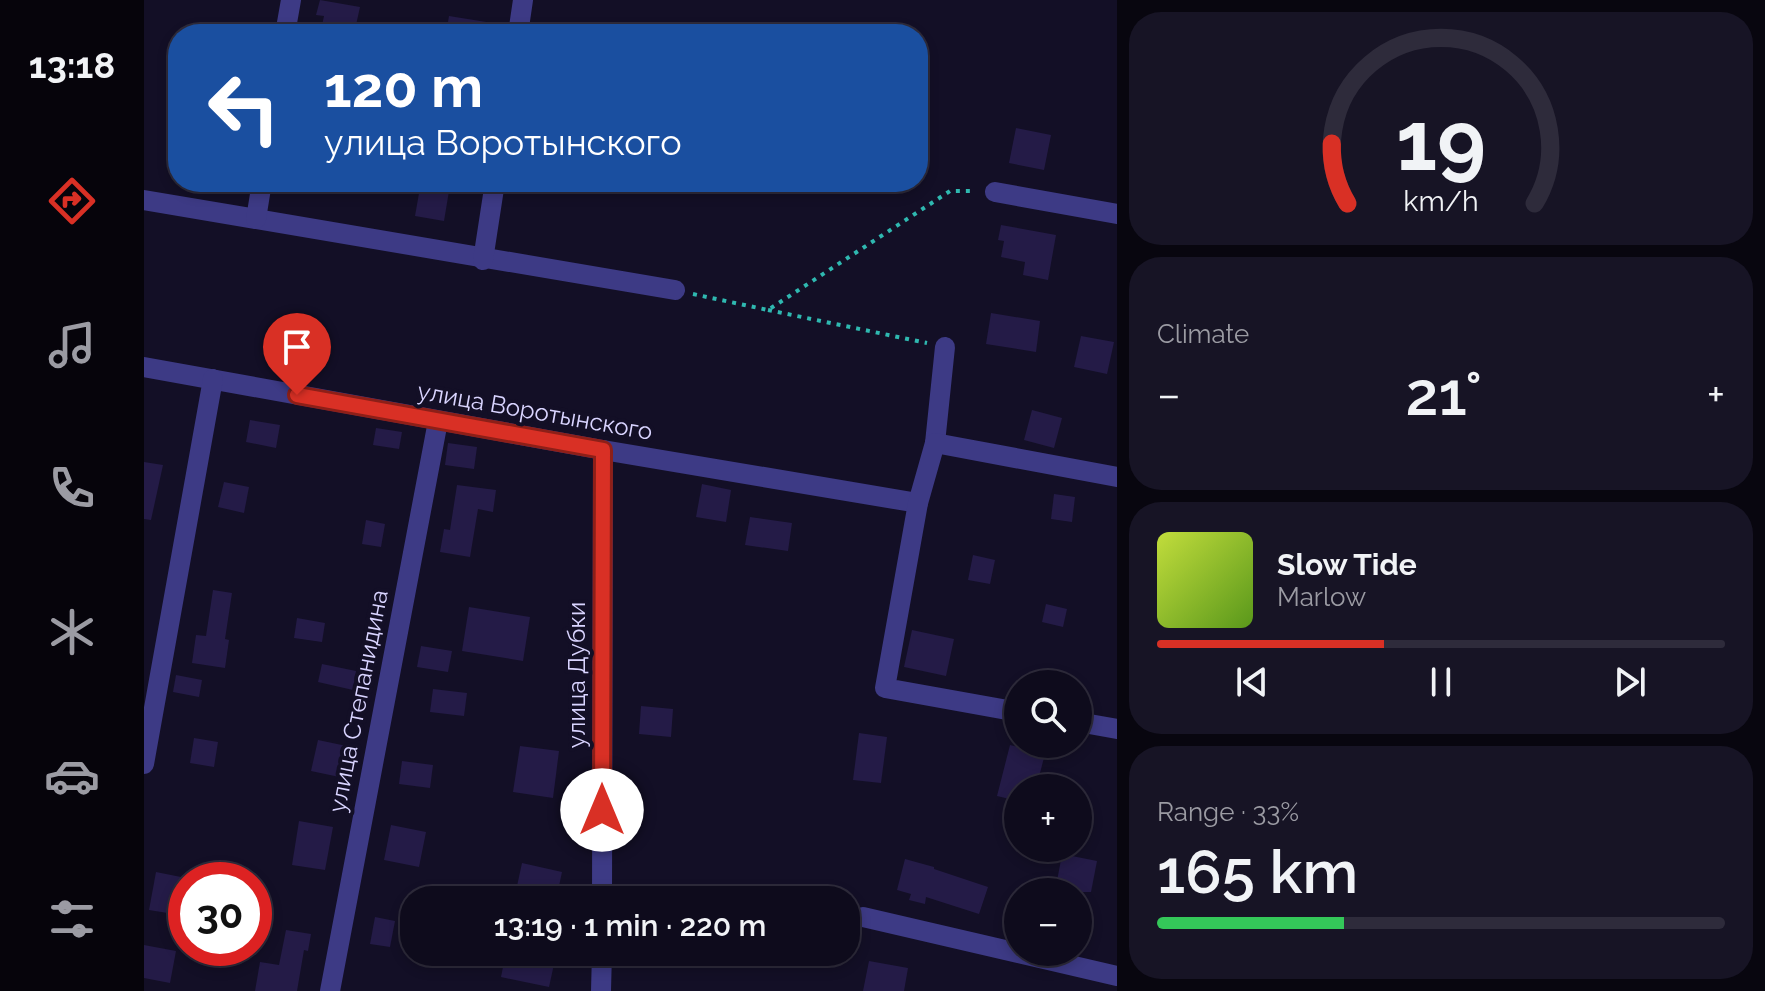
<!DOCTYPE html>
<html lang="en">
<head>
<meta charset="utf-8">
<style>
  :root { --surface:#0e0b1c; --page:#171425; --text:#f1f3f6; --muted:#9b9ba3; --line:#2e2b3b; --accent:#d93025 }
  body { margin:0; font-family:Raleway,sans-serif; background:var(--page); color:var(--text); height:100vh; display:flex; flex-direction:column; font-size:30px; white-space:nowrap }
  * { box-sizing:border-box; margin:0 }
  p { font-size:26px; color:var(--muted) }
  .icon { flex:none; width:44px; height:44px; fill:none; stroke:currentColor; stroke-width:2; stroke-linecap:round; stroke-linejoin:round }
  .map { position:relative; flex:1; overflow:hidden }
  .drawer { display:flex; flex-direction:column; gap:12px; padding:12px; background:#08060f; width:648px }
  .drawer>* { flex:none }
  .top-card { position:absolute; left:24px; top:24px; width:760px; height:168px; border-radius:32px; box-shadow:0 4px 12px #0003,0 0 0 2px var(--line); background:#1a4fa0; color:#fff; overflow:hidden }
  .controls { position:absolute; left:860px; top:670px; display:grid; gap:16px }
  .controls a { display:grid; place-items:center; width:88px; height:88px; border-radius:50%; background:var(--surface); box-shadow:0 4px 12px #0003,0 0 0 2px var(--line); font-size:40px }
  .speed { position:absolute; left:24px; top:862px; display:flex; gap:16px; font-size:40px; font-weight:700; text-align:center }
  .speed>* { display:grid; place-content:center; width:104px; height:104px; border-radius:50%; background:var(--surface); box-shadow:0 4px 12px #0003,0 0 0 2px var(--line); line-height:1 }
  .speed .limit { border:12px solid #d22; background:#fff; color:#111 }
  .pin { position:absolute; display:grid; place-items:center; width:68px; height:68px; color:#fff; margin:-82px -34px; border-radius:50% 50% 50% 0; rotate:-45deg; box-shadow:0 0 8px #0007 }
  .pin .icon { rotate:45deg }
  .me { position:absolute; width:88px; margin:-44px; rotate:0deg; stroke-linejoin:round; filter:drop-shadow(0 0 6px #0008) }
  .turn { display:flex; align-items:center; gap:28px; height:168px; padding:0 24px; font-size:36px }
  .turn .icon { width:104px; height:104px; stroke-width:2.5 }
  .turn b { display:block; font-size:56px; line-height:68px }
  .big { font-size:60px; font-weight:600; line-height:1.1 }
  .drawer .card { flex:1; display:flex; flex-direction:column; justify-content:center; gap:12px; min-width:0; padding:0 28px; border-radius:32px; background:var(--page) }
  .drawer .dial { align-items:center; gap:0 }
  .dial svg { height:208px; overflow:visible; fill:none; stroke:var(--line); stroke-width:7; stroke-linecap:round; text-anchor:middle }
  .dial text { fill:var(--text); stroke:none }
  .song { display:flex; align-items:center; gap:24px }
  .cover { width:96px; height:96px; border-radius:12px; background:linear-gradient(135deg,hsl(70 70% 55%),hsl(90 70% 35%)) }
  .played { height:8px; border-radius:4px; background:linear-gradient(90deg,var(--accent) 40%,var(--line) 40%) }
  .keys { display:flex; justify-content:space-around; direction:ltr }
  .heat { display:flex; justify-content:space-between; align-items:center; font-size:44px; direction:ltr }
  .charge { height:12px; border-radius:6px; background:linear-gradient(90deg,#34c759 33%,var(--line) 0) }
  .trip { position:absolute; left:256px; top:886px; width:460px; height:80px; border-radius:32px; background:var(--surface); box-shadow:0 4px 12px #0003,0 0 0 2px var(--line); font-weight:600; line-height:80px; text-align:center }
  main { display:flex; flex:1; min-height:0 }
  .dock { display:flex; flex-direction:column; width:144px; justify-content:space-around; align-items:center; background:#06040b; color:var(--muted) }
  .dock .icon { width:56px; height:56px }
  .dock .on { color:var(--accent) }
  .dock b { font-size:36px; color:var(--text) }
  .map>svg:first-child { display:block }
  .building { fill:#241b47 }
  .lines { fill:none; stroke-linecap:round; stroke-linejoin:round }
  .path { stroke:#2fb8b0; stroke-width:4; stroke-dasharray:4 6; stroke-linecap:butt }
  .minor { stroke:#3d3a85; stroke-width:20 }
  .route-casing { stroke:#8d1f18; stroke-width:20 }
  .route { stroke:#d93025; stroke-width:14 }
  .labels { text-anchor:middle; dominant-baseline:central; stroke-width:8; stroke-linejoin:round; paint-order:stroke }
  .street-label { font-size:24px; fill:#d9d4ff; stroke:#130f26 }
</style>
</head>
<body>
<main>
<nav class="dock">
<b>13:18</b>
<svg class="icon on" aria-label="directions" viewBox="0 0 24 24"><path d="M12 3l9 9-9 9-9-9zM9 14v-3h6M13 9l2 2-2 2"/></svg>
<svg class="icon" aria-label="music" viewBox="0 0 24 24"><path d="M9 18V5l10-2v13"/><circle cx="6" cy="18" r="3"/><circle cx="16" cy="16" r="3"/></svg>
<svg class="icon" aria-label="phone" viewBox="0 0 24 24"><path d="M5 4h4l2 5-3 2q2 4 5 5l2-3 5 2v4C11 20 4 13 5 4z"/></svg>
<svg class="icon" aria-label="climate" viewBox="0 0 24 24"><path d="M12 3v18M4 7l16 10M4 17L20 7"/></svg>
<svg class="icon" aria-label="car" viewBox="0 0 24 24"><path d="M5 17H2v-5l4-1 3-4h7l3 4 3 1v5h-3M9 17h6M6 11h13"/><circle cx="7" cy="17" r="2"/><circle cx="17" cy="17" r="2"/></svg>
<svg class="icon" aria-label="filters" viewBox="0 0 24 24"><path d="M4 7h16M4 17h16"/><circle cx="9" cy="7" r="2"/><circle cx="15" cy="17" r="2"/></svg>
</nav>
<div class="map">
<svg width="973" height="991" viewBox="0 0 973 991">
  <rect width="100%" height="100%" fill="#130f26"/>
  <g class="building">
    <path d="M176,0l40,7 -6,27h-28v-3l-5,-1 3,-14 -8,-1z"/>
    <path d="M305,16l56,9 -1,9h-58z"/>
    <path d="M872,128l35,7 -7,35 -35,-7z"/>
    <path d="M277,182l29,3 -6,36 -29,-5z"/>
    <path d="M857,225l55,10 -8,45 -25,-5 2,-13 -24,-5 3,-16 -6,-1z"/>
    <path d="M847,313l49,8 -4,31 -50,-8z"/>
    <path d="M937,336l33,6 -7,32 -33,-7z"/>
    <path d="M888,410l30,8 -8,30 -30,-8z"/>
    <path d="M106,420l30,5 -4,23 -30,-6z"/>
    <path d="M232,428l26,4 -3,17 -26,-4z"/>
    <path d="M304,443l29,4 -3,22 -29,-4z"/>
    <path d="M0,462l19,3 -12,55 -7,-1z"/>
    <path d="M80,482l25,5 -5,26 -26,-6z"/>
    <path d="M558,484l29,6 -5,32 -30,-5z"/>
    <path d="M313,485l39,5 -3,22 -15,-3 -8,48 -30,-5 4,-23 6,1z"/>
    <path d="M910,494l21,3 -3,25 -21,-3z"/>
    <path d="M606,517l42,6 -4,28 -43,-6z"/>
    <path d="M222,520l19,4 -4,23 -19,-3z"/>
    <path d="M829,555l22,5 -5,24 -22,-4z"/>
    <path d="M69,590l19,3 -7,46 4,1 -4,28 -33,-5 4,-28 10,1z"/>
    <path d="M902,604l21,5 -4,18 -21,-5z"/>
    <path d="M325,607l61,10 -7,44 -61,-10z"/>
    <path d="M153,618l28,5 -3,19 -28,-4z"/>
    <path d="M768,630l42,9 -8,37 -42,-9z"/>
    <path d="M277,646l31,5 -4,21 -31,-5z"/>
    <path d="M178,664l34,7 -3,19 -35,-8z"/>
    <path d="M32,675l26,5 -3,17 -26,-5z"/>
    <path d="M289,689l34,4 -3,23 -34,-4z"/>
    <path d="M497,706l32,3 -2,28 -32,-3z"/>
    <path d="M715,733l28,4 -6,46 -28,-3z"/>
    <path d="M50,738l24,4 -4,25 -24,-4z"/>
    <path d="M174,740l38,8 -7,31 -38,-8z"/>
    <path d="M866,745l35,9 -9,34h-18v13l-21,-5z"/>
    <path d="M376,746l39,5 -6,47 -40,-6z"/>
    <path d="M258,761l31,4 -3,23 -31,-4z"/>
    <path d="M155,821l34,6 -8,43 -33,-5z"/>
    <path d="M247,825l35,7 -7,35 -35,-7z"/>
    <path d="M918,854l35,7 -6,31h-36z"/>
    <path d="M761,859l29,8v2l54,18 -9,27 -53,-17 -1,7 -16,-4 2,-6 -14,-4z"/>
    <path d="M378,863l40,9 -6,28h-42z"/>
    <path d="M12,872l30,6v38l-37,-6z"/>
    <path d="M231,917l20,4 -5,26 -20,-3z"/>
    <path d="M142,930l25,4 -3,17 -4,-1 -7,41h-42l5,-29 19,3z"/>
    <path d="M0,945l32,6 -6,32 -26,-5z"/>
    <path d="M362,952h36l14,3 -7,32 -48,-10z"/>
    <path d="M725,961l39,7 -4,23h-41z"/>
  </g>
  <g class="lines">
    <g class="path">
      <path d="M549,294l75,16 182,-119h25"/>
      <path d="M624,310l159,33"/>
    </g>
    <g class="minor">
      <path d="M141,34l6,-34"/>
      <path d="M374,34l5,-34"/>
      <path d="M851,192l122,22"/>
      <path d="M0,200l531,90"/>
      <path d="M112,219l6,-37"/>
      <path d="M339,260l12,-78"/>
      <path d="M0,367l459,83 315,53"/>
      <path d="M791,443l10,-96"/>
      <path d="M874,712l-133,-24 33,-185 17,-60 182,34"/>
      <path d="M934,722l39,7"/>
      <path d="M0,764l69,-385"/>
      <path d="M458,900l1,-450"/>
      <path d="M719,917l254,59"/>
      <path d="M186,991l108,-570"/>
      <path d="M457,991l1,-39"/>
    </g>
  </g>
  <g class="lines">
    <defs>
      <path id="route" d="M153,395l306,55 -1,360"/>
    </defs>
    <use href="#route" class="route-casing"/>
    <use href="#route" class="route"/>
  </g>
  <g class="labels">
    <g class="street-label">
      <text transform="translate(391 411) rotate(10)">улица Воротынского</text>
      <text transform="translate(432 675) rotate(-90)">улица Дубки</text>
      <text transform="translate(214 701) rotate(-79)">улица Степанидина</text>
    </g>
  </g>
</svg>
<div class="controls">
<a><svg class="icon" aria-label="search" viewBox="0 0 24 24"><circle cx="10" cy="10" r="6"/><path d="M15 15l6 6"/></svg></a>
<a>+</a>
<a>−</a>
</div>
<div class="speed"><div class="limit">30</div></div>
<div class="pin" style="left:153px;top:395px;background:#d93025"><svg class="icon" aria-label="arrive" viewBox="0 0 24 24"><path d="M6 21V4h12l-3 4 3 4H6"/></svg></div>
<svg class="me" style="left:458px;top:810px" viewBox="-20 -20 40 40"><circle r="19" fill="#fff"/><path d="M0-13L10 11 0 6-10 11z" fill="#d93025"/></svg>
<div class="trip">13:19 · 1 min · 220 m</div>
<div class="top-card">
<div class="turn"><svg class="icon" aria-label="left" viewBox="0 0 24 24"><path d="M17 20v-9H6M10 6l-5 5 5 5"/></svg><div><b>120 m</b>улица Воротынского</div></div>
</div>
</div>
<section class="drawer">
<div class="card dial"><svg viewBox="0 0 100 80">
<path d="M14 69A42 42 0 1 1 86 69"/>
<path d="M14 69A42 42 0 0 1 8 46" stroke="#d93025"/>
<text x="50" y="56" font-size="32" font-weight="700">19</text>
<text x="50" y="72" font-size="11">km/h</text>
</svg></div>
<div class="card"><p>Climate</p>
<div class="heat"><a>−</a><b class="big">21°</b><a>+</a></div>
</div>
<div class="card">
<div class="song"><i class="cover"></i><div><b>Slow Tide</b><p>Marlow</p></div></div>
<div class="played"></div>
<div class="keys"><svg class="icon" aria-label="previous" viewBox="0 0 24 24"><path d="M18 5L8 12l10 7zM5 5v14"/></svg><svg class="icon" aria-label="pause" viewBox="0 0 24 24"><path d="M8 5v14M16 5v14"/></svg><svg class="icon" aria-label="next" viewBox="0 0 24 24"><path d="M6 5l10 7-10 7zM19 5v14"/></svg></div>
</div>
<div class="card"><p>Range · 33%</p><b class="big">165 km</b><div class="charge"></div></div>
</section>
</main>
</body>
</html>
